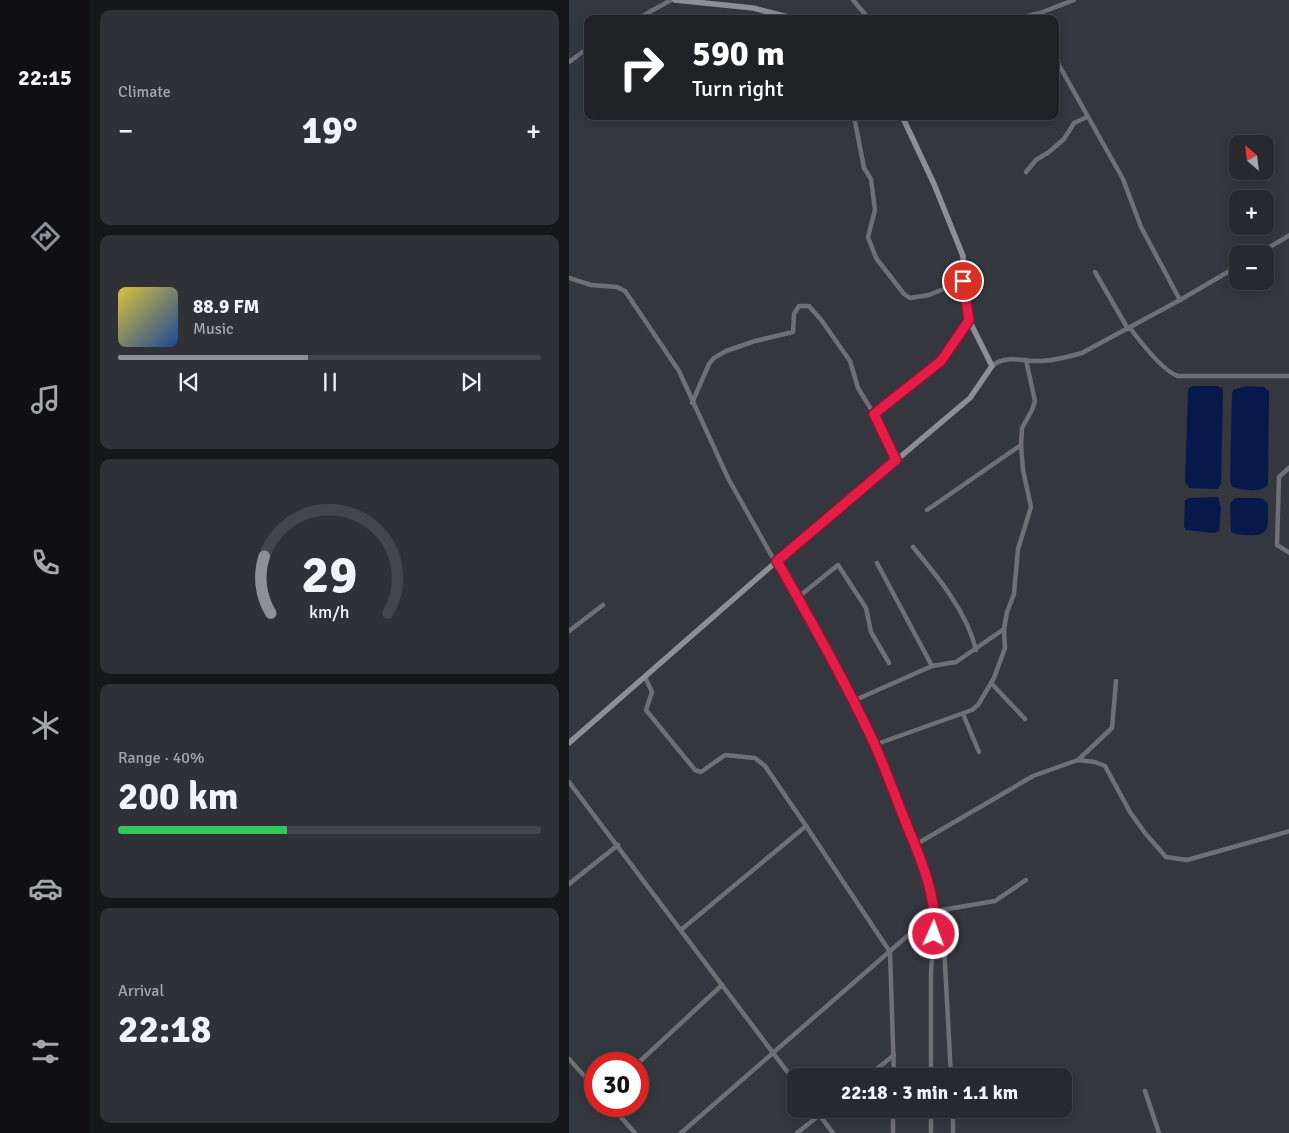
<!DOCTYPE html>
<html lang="en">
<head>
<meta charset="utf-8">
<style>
  :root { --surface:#27292e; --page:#2f3136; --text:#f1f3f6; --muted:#a4a6aa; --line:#43454a; --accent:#8c9099 }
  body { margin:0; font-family:Signika,sans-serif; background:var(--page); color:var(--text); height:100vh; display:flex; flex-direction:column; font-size:19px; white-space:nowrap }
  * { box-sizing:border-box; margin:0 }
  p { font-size:16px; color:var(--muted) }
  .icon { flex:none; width:28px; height:28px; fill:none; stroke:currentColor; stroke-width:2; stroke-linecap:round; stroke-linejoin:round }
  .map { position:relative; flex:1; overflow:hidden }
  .sheet { display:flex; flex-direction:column; gap:10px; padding:10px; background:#151719; width:479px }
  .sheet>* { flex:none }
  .top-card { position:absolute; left:15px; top:15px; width:475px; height:105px; border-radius:10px; box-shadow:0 2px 12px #0003,0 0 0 1px var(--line); background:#202124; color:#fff; overflow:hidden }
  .needle { width:32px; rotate:332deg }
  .buttons { position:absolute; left:660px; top:135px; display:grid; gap:10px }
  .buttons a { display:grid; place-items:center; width:45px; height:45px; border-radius:10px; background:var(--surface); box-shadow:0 2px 12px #0003,0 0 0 1px var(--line); font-size:25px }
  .speed { position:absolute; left:15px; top:1052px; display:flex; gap:10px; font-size:25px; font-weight:700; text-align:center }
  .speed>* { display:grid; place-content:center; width:65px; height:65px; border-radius:50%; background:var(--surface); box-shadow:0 2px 12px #0003,0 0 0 1px var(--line); line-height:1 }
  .speed .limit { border:8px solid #d22; background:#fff; color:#111 }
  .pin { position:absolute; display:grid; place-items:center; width:42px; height:42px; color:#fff; margin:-21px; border:2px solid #fff; border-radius:50%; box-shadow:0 1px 5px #0007 }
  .me { position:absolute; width:55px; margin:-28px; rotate:2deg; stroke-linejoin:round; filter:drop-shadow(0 0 4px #0008) }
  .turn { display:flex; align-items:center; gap:18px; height:105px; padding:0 25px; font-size:22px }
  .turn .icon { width:65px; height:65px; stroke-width:2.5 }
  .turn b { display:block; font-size:35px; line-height:42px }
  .big { font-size:38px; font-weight:700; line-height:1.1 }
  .sheet .widget { flex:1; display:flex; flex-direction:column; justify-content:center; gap:8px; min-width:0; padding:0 18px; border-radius:10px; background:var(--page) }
  .sheet .dial { align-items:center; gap:0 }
  .dial svg { height:130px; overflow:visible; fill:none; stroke:var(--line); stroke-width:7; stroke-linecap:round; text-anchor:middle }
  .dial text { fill:var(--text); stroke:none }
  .song { display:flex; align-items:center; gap:15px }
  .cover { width:60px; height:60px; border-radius:8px; background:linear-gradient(135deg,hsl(50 70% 55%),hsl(220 70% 35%)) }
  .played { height:5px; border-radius:2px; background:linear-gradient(90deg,var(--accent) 45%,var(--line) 45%) }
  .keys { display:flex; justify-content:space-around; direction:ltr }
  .heat { display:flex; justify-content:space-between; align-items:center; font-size:28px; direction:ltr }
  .charge { height:8px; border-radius:4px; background:linear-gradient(90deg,#34c759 40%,var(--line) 0) }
  .trip { position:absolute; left:218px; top:1068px; width:285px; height:50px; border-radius:10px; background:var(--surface); box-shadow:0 2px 12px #0003,0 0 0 1px var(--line); font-weight:700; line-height:50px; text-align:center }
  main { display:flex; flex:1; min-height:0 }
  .tab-bar { display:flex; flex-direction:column; width:90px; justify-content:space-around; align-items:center; background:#101012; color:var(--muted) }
  .tab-bar .icon { width:35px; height:35px }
  .tab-bar .on { color:var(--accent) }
  .tab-bar b { font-size:22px; color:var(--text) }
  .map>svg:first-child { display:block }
  .water { fill:#07184a }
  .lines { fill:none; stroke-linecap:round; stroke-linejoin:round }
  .street { stroke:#6e7073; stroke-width:4.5 }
  .secondary { stroke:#8d8f95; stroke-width:5.5 }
  .route-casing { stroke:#92132f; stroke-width:12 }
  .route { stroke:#e11d48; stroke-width:9 }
</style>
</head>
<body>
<main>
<nav class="tab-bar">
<b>22:15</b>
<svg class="icon on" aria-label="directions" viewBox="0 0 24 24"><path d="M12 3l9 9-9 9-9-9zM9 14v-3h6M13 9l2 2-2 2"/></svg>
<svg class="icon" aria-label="music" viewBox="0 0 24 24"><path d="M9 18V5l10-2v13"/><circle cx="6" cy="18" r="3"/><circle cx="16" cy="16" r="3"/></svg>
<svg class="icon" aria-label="phone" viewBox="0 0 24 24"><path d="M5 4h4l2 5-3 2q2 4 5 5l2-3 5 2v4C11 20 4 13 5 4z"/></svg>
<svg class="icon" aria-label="climate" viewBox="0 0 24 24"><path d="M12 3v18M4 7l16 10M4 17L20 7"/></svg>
<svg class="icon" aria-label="car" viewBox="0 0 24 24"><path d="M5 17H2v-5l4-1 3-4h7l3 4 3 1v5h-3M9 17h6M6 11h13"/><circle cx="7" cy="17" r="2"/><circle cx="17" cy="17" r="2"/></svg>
<svg class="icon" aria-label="filters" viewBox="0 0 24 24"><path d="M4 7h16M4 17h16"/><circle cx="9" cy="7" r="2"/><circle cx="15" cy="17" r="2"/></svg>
</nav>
<section class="sheet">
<div class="widget"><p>Climate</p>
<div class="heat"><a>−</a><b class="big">19°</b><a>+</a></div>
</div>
<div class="widget">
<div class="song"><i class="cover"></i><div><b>88.9 FM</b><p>Music</p></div></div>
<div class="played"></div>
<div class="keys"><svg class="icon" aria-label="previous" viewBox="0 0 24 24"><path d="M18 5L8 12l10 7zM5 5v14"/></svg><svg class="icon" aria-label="pause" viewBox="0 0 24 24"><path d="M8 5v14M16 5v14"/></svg><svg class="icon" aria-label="next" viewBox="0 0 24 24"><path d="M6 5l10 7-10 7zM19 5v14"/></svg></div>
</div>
<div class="widget dial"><svg viewBox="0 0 100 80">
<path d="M14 69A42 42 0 1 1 86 69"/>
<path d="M14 69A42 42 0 0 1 10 34" stroke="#8c9099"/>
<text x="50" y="56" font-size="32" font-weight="700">29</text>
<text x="50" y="72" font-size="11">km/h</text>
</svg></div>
<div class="widget"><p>Range · 40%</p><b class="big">200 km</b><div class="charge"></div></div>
<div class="widget"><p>Arrival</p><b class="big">22:18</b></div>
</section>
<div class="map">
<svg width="721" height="1133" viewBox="0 0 721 1133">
  <rect width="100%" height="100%" fill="#34373e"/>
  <g class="water">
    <path d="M624,386h25l5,3 -2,95 -4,5 -28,-1 -4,-6 3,-90 1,-4z"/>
    <path d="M678,386l17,1 5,4 -1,93c-7,10 -25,6 -36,3l-2,-7 2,-85 1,-5z"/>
    <path d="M649,497l3,11 -2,23 -5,2 -28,-3 -2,-3 1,-27 4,-2z"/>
    <path d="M666,498h27l6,6c-1,17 5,33 -18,31 -6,0 -14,0 -19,-3l-1,-28z"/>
  </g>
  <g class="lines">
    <g class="street">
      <path d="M284,0l16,19"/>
      <path d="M68,19l34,-19"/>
      <path d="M445,19l26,-6 34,-13"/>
      <path d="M486,58l68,121 18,48 39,73"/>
      <path d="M0,62l19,-14"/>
      <path d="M285,116l10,52 7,11 4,31 -7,27 8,21 28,36 6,4 19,-3 34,-14"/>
      <path d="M457,172l10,-12 13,-8 15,-13 10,-16 13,-6"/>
      <path d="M689,254l32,-19"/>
      <path d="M526,272l33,57"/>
      <path d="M0,278l22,7 26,2 8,4 54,80 49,107 125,223 21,44 41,100 21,71 -5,55v105"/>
      <path d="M561,328c9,12 34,44 48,48h112"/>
      <path d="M423,366c14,-12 33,-4 50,-5 14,-1 26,-4 40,-8l98,-53 58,-34"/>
      <path d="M123,403l17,-39 5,-6 12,-7 29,-10 38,-9 1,-18 5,-8h10l13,15 28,40 8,27 16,26"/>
      <path d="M327,461l-22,-47 67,-53 28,-41"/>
      <path d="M721,467l-11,10 -2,68 13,8"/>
      <path d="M358,510l94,-65"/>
      <path d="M344,547c25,30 54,65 63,103"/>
      <path d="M308,563l55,103"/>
      <path d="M228,598l41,-33 28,43 5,24 18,31"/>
      <path d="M0,631l34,-26"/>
      <path d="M76,677l7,15 -6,18 49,60 6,2 24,-17 30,3 10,8 41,60"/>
      <path d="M422,683l34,36"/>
      <path d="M284,701l79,-35 24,-4 48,-33"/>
      <path d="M394,714l16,38"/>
      <path d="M305,745l98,-35 6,-5 16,-27 11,-30 -1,-19 3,-17 7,-18 4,-45 13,-42 -8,-37 -2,-25 1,-17 10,-18 3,-9 -9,-41"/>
      <path d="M509,760l34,-32 4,-47"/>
      <path d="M0,782l226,300"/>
      <path d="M346,845l118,-69 45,-16 17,2 10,4 25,46 15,21 21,24 21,3 103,-29"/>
      <path d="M0,884l49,-39"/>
      <path d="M368,919l7,27 7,130"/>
      <path d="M113,929l124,-103 84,126 4,124"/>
      <path d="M0,1059l26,29"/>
      <path d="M68,1064l85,-79"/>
      <path d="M299,1076l26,-21"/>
      <path d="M576,1091l14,42"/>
      <path d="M42,1106l24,27"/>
      <path d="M246,1109l18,24"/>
      <path d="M362,1109v24"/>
      <path d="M384,1109v24"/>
      <path d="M112,1133l255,-222 59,-10 31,-21"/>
      <path d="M228,1133l30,-24"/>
      <path d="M324,1133v-24"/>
    </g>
    <g class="secondary">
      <path d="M106,0l78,8 43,11"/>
      <path d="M0,743l208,-182 193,-163 22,-32 -23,-46 -4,-16 -2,-48 -29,-72 -32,-68"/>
    </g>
  </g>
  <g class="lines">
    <defs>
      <path id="route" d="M365,934c4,-39 -16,-81 -30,-116 -10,-25 -19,-50 -30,-75 -29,-62 -63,-122 -97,-182l119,-101 -22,-46 67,-53 18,-26 10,-15 -6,-39"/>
    </defs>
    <use href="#route" class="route-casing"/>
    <use href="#route" class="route"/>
  </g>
</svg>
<div class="buttons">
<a><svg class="needle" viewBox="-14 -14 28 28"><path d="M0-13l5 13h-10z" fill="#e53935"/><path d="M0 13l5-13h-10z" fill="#a4a6aa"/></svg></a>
<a>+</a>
<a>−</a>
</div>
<div class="speed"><div class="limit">30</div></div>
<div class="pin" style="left:394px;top:281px;background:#d93025"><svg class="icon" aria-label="arrive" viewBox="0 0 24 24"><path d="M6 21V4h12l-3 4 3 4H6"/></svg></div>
<svg class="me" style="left:365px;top:934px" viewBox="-20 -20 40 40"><circle r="17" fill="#e11d48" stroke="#fff" stroke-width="3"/><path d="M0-11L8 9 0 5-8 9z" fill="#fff"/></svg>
<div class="trip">22:18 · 3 min · 1.1 km</div>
<div class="top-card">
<div class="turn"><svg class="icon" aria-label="right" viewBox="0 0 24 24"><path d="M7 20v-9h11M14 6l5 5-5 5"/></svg><div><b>590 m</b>Turn right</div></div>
</div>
</div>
</main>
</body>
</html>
